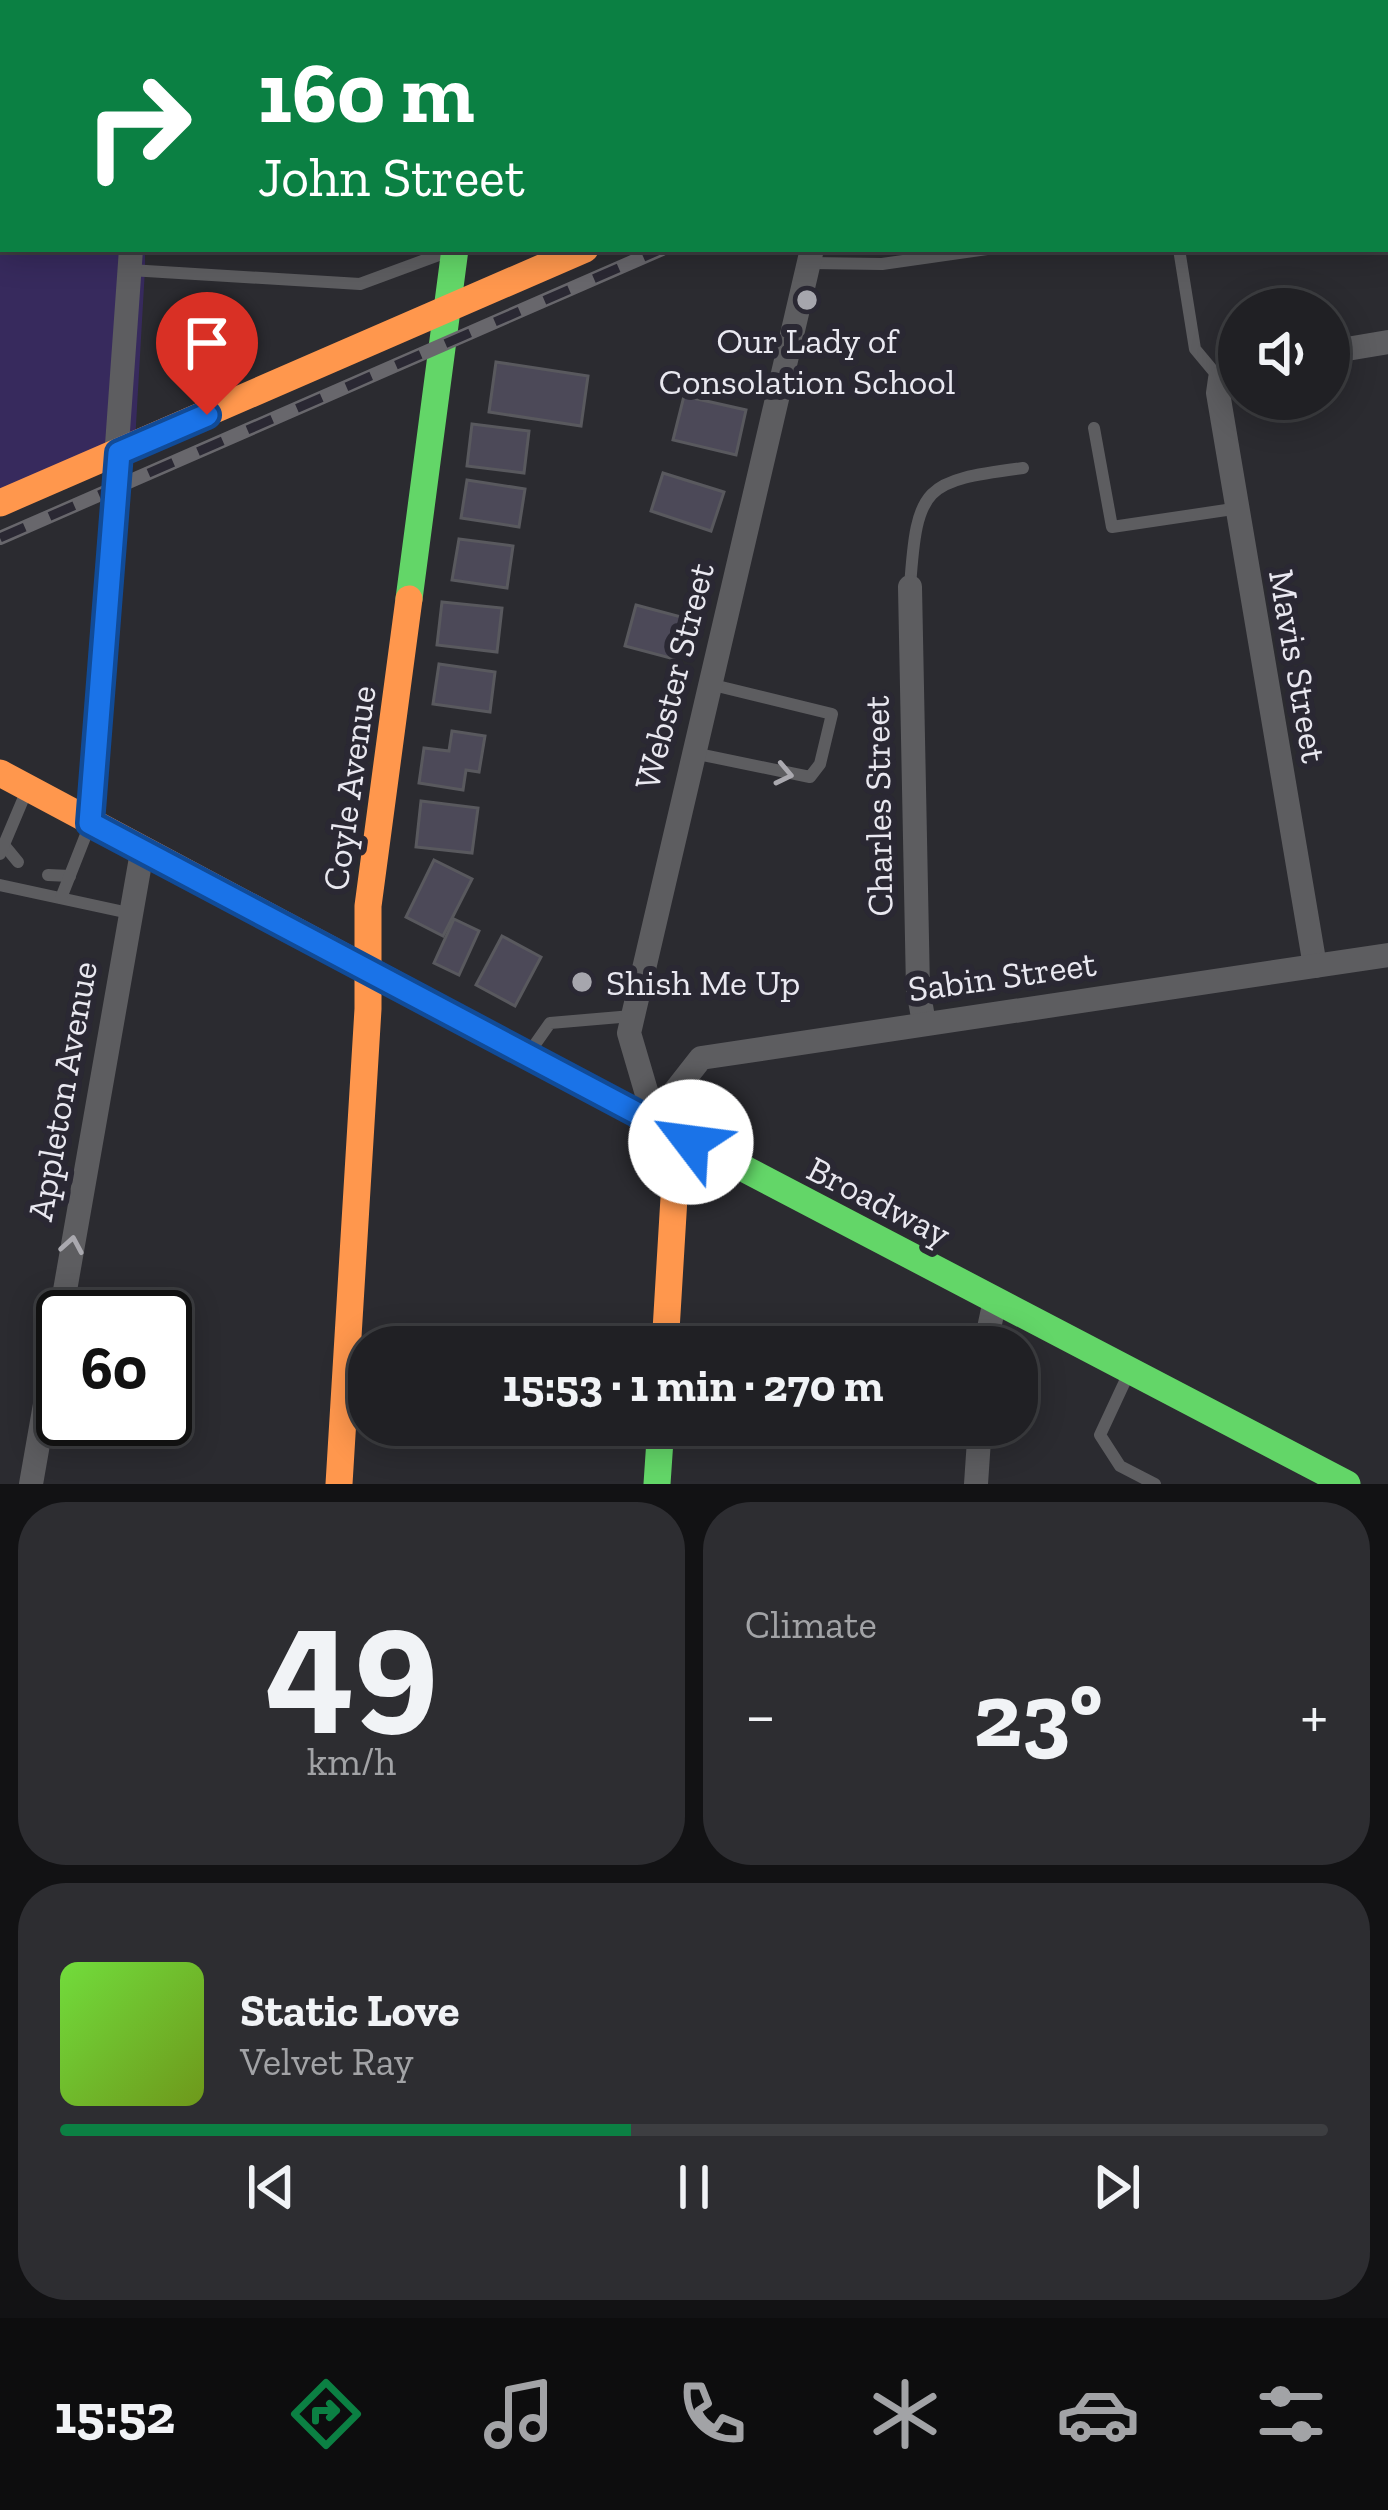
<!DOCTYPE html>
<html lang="en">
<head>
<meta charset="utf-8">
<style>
  :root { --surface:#202024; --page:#2d2d31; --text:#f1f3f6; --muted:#a2a3a6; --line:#3d3e41; --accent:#0b8043 }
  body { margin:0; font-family:"Zilla Slab",serif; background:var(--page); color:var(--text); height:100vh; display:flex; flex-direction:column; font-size:45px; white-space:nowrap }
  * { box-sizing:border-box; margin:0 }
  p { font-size:39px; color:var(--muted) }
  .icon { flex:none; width:66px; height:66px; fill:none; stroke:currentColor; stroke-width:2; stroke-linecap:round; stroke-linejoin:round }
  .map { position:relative; height:1484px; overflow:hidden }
  .details { display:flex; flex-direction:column; gap:18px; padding:18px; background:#121214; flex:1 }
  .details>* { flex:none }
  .top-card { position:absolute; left:0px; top:0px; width:1389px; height:252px; box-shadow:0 6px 30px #0003,0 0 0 3px var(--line); background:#0b8043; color:#fff; overflow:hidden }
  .buttons { position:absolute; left:1218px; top:288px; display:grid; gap:24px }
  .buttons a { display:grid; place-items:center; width:132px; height:132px; border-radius:50%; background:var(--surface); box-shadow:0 6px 30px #0003,0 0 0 3px var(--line); font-size:60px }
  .speed { position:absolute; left:36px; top:1290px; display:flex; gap:24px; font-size:60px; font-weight:700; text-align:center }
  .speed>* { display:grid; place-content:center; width:156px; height:156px; border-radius:50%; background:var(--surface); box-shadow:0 6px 30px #0003,0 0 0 3px var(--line); line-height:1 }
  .speed .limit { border:6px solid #111; border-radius:18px; background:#fff; color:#111 }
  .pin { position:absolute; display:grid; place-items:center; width:102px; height:102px; color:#fff; margin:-123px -51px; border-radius:50% 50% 50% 0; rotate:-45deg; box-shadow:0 0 12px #0007 }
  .pin .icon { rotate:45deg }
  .me { position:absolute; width:132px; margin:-66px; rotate:300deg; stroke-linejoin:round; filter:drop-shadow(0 0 9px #0008) }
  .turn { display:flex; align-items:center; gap:42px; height:252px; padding:0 60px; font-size:54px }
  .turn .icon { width:156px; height:156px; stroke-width:2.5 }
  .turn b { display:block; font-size:84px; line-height:102px }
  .big { font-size:90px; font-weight:700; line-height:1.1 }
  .details .tile { flex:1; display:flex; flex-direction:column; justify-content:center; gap:18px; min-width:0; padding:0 42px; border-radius:48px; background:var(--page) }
  .details .dial { align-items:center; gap:0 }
  .dial b { font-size:156px; line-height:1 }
  .song { display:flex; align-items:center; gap:36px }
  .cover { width:144px; height:144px; border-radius:18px; background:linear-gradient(135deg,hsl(100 70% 55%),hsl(80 70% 35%)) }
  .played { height:12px; border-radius:6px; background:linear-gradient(90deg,var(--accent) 45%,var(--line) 45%) }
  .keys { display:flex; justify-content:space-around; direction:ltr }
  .heat { display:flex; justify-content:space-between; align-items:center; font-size:66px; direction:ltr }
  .details .tiles { flex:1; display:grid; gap:18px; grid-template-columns:1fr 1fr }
  .tile:last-child { grid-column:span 2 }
  .trip { position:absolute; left:348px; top:1326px; width:690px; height:120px; border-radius:48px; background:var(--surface); box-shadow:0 6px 30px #0003,0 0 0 3px var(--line); font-weight:700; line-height:120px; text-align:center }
  .tab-bar { display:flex; height:192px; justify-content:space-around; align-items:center; background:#0d0d0e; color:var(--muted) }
  .tab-bar .icon { width:84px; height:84px }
  .tab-bar .active { color:var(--accent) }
  .tab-bar b { font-size:54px; color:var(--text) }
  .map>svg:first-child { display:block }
  .green { fill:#372a5d }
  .building { fill:#4c4958; stroke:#59595e; stroke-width:3 }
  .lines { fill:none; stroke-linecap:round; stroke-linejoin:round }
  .lane { stroke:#5d5d60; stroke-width:12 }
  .street { stroke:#5d5d60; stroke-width:24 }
  .fast { stroke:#63d668; stroke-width:27 }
  .slow { stroke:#ff974d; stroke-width:27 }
  .jam { stroke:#b3261e; stroke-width:27 }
  .rail-casing { stroke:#68676c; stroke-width:14 }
  .rail { stroke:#2a2833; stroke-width:9; stroke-dasharray:27; stroke-linecap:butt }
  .oneway { stroke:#aaa9af }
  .route-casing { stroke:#114b97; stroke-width:30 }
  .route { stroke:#1a73e8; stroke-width:21 }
  .poi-dot { fill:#a6a6ad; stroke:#2a2833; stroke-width:4.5 }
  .labels { text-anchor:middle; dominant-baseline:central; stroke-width:12; stroke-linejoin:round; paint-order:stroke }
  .poi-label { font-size:36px; fill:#e9e8f0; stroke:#2a2833 }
  .street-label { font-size:36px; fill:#e9e8f0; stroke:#2a2833 }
</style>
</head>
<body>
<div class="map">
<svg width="1388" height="1484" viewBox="0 0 1388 1484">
  <rect width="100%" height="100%" fill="#2b2b30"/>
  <path class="green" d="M0,95l3,154h142v20l-10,173 -135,70z"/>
  <g class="building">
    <path d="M496,362l92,14 -7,50 -92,-14z"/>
    <path d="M684,396l62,14 -10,45 -63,-15z"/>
    <path d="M472,424l57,7 -5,42 -57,-7z"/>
    <path d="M663,473l61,19 -13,39 -60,-20z"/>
    <path d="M467,480l58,9 -6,38 -58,-9z"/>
    <path d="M459,539l54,7 -6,42 -55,-8z"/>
    <path d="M442,602l60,6 -5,44 -60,-7z"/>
    <path d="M636,605l49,13 -11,41 -49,-13z"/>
    <path d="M439,664l56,8 -5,40 -57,-8z"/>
    <path d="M452,731l33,5 -6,36 -13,-2 -3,20 -44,-7 5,-35 25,3z"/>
    <path d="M421,801l57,7 -6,45 -56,-6z"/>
    <path d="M434,860l38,19 -29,57 -37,-19z"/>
    <path d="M454,919l25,12 -20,44 -25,-12z"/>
    <path d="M502,936l39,21 -26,49 -39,-21z"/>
  </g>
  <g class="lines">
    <g class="lane">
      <path d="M1386,191l2,-1"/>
      <path d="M1179,249l16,100 25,30"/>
      <path d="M810,263l72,1 105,-15"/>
      <path d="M130,270l230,14 92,-34"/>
      <path d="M1094,428l18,99 121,-18"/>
      <path d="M910,587c7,-102 14,-106 113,-119"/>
      <path d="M693,753l117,24 10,-13 12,-50 -123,-30"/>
      <path d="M4,845l14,17"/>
      <path d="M0,854l27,-64"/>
      <path d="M48,875l22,1"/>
      <path d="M0,885l129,28"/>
      <path d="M61,898l28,-71"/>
      <path d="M531,1050l19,-27 82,-7"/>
      <path d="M1127,1377l-27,58 20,31 35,18"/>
    </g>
    <g class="street">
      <path d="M148,3l1,-3"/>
      <path d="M469,3v-3"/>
      <path d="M823,3v-3"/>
      <path d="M1329,352l59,-10"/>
      <path d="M1239,367l-19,12 -2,14 97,573"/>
      <path d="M910,587l8,402 6,34"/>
      <path d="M90,823l41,-574"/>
      <path d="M654,1118l-25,-85 183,-784"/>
      <path d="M654,1118l47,-60 687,-103"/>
      <path d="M985,1347l10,-47"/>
      <path d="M31,1484l111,-632"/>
      <path d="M976,1484l4,-59"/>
    </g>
    <g class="fast">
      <path d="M409,599l46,-350"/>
      <path d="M588,1087l759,397"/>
      <path d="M657,1484l4,-59"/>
    </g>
    <g class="slow">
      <path d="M0,503l585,-254"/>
      <path d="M0,773l588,314"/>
      <path d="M654,1118l21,63 -10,166"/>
      <path d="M339,1484l29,-475v-103l41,-307"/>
    </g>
    <path class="jam" d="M1133,3l7,-3"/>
    <defs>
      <g id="rail">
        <path d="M1224,3l7,-3"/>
        <path d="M0,538l662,-289"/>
      </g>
    </defs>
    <use href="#rail" class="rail-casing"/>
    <use href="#rail" class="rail"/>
  </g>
  <defs><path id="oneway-chevron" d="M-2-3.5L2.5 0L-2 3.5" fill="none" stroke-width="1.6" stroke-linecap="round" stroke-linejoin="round" transform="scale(3)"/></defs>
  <g class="oneway">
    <use href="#oneway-chevron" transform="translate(784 774) rotate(12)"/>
    <use href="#oneway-chevron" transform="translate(72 1245) rotate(-80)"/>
  </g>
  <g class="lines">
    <defs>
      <path id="route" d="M207,415l-88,38 -29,370 601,319"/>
    </defs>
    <use href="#route" class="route-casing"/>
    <use href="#route" class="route"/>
  </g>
  <g class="poi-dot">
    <circle cx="807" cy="300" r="12"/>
    <circle cx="582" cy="982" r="12"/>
  </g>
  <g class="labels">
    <g class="poi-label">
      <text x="807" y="340">Our Lady of<tspan x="807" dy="41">Consolation School</tspan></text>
      <text x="606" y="982" text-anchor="start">Shish Me Up</text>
    </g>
    <g class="street-label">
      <text transform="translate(1298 666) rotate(80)">Mavis Street</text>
      <text transform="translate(674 676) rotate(-76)">Webster Street</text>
      <text transform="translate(349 788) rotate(-82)">Coyle Avenue</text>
      <text transform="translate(878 806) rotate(-91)">Charles Street</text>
      <text transform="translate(1002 976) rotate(-8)">Sabin Street</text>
      <text transform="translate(62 1091) rotate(-80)">Appleton Avenue</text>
      <text transform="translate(879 1201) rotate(27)">Broadway</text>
    </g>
  </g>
</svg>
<div class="buttons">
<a><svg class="icon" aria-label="sound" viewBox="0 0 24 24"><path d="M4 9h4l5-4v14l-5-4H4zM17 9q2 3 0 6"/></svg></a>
</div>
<div class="speed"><div class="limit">60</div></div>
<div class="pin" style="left:207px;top:415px;background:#d93025"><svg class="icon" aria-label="arrive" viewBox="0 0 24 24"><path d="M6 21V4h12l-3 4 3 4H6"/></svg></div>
<svg class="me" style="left:691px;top:1142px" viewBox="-20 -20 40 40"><circle r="19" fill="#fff"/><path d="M0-13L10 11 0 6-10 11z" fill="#1a73e8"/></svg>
<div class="trip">15:53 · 1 min · 270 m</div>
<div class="top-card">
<div class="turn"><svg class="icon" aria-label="right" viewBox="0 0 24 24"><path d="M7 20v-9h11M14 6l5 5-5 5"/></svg><div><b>160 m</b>John Street</div></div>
</div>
</div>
<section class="details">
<div class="tiles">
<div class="tile dial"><b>49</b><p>km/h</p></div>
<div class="tile"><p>Climate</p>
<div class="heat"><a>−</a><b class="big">23°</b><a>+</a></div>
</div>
<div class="tile">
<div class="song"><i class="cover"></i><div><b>Static Love</b><p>Velvet Ray</p></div></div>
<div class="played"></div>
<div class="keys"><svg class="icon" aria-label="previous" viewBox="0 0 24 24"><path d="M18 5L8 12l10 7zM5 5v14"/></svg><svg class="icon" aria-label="pause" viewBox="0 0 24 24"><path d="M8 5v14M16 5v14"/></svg><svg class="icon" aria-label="next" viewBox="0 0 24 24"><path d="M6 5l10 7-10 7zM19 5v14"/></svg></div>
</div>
</div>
</section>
<nav class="tab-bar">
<b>15:52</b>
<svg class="icon active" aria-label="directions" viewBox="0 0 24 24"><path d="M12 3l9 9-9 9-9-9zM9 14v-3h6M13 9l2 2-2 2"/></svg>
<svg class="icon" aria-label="music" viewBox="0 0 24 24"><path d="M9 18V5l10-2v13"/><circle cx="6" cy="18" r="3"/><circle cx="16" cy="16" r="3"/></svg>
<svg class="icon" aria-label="phone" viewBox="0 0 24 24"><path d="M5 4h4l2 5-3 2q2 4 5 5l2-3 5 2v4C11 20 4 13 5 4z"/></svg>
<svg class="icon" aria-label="climate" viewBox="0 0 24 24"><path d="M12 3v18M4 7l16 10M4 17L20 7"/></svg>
<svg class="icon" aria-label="car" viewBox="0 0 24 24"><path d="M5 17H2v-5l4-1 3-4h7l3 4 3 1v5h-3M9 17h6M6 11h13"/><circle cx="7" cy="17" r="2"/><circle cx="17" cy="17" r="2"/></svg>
<svg class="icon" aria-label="filters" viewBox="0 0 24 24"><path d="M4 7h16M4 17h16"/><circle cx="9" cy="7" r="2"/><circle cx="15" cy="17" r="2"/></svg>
</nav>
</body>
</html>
